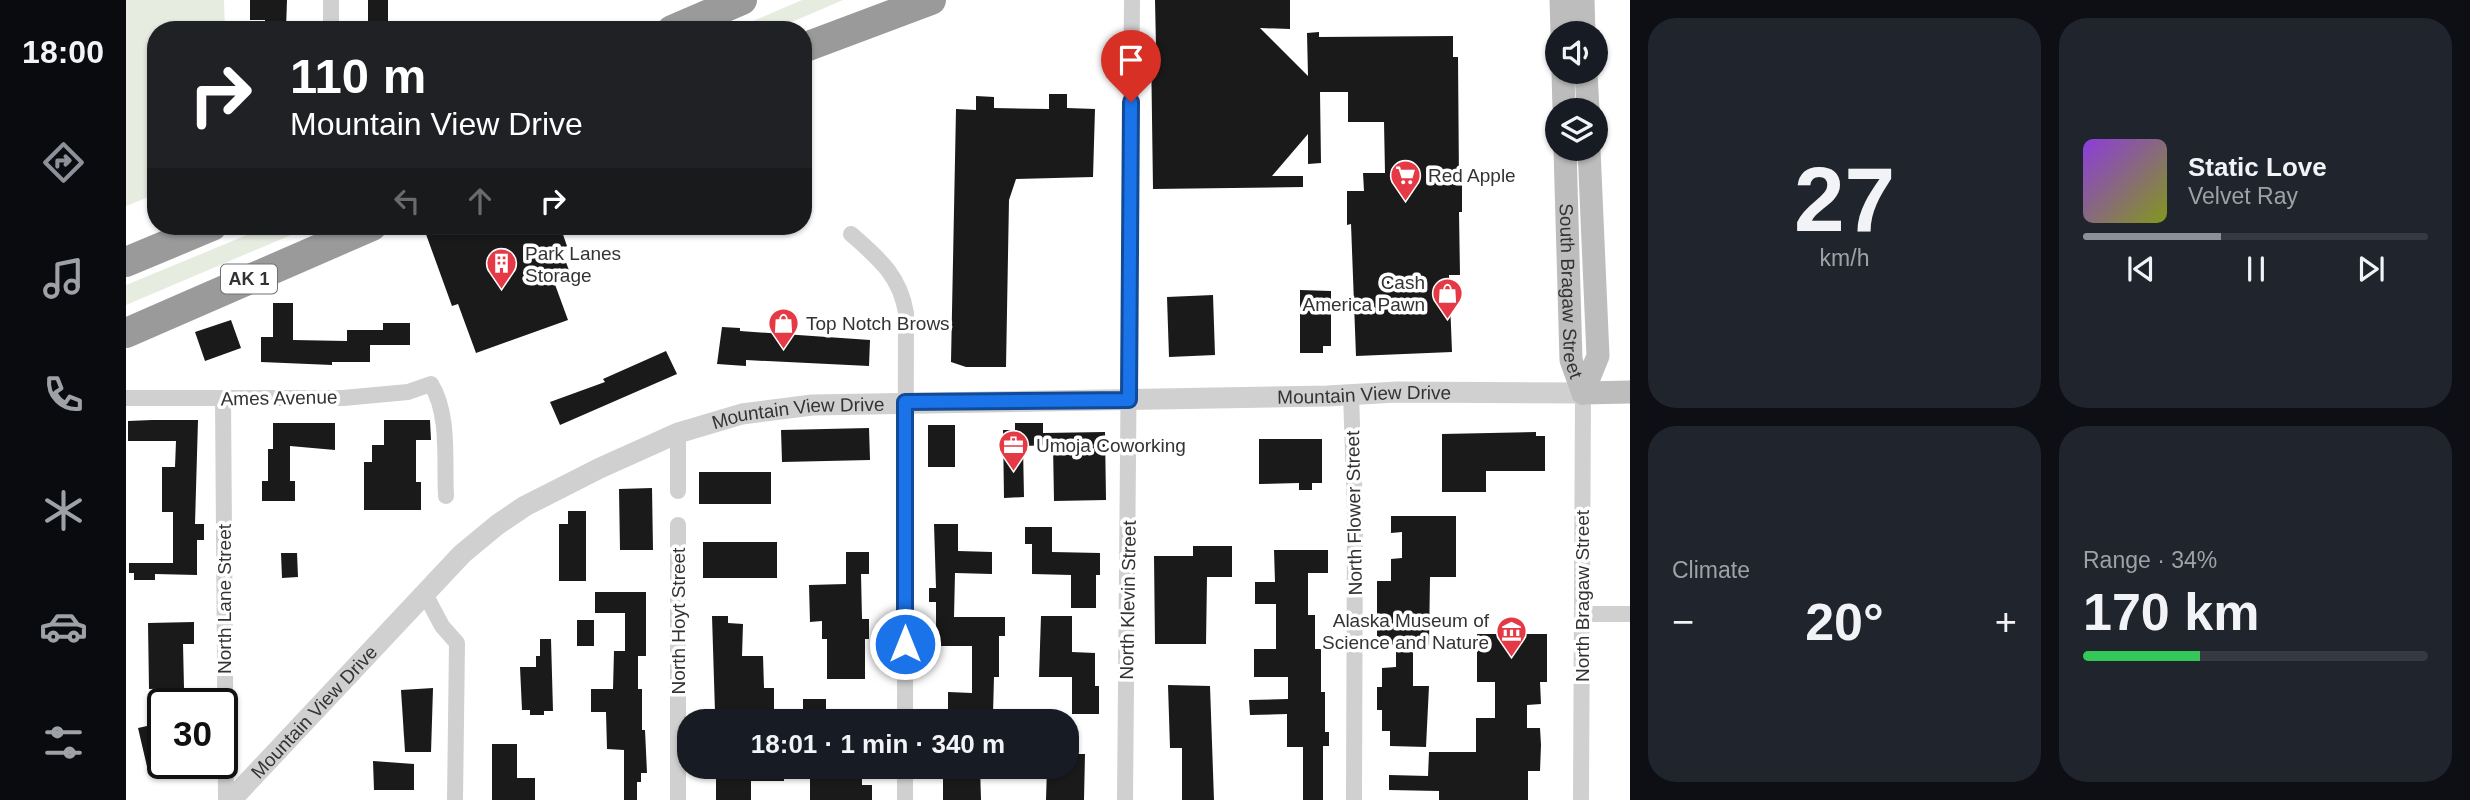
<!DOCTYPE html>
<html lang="en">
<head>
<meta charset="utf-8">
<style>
  :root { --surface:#171b24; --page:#20242c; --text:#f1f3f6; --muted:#9ea1a6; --line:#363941; --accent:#8c9099 }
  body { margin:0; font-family:Arial,sans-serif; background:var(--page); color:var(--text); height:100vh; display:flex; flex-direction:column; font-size:26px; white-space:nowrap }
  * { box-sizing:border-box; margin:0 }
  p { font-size:23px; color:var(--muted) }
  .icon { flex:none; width:38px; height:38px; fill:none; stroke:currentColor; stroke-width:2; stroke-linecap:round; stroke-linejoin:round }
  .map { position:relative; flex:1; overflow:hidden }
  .sheet { display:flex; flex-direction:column; gap:18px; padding:18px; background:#0d0f14; width:840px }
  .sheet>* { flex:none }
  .banner { position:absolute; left:21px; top:21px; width:665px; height:214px; border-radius:28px; box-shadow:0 2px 5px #0004; background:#202124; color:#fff; overflow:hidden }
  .tools { position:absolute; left:1419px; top:21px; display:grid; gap:14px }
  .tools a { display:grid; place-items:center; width:63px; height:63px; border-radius:50%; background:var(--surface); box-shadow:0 2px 5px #0004; font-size:35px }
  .speed { position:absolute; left:21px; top:688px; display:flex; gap:14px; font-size:35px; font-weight:700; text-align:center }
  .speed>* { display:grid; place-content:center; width:91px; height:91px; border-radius:50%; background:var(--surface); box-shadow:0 2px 5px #0004; line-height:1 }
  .speed .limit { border:4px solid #111; border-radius:10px; background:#fff; color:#111 }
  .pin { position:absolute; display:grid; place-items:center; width:60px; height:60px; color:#fff; margin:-72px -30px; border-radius:50% 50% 50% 0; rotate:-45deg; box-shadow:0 0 7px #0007 }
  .pin .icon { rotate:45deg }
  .me { position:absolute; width:77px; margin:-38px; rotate:0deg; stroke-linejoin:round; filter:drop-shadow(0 0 5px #0008) }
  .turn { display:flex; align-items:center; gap:24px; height:147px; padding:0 28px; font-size:32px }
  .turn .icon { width:91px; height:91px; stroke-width:2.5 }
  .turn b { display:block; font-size:49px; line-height:60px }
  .lanes { display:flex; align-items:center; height:66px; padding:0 28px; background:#0003; justify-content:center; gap:35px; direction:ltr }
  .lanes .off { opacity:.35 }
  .big { font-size:52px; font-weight:600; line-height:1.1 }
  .sheet .card { flex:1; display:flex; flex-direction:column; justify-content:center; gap:10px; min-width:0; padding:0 24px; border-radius:28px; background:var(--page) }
  .sheet .dial { align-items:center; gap:0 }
  .dial b { font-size:91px; line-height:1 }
  .song { display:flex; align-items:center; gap:21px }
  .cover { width:84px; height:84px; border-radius:10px; background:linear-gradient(135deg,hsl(270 70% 55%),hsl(70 70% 35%)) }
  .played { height:7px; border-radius:4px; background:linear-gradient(90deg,var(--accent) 40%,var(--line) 40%) }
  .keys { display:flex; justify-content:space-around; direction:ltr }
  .heat { display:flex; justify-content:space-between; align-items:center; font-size:38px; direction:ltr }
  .charge { height:10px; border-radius:5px; background:linear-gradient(90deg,#34c759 34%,var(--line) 0) }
  .sheet .tiles { flex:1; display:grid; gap:18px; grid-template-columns:repeat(2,1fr) }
  .trip { position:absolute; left:551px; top:709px; width:402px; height:70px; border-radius:28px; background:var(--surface); box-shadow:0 2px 5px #0004; font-weight:600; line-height:70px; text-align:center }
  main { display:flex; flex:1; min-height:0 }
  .tab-bar { display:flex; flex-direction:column; width:126px; justify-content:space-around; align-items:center; background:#090b0e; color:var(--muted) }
  .tab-bar .icon { width:49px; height:49px }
  .tab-bar .selected { color:var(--accent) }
  .tab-bar b { font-size:32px; color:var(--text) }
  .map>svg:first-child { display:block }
  .green { fill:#e6ecdf }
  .building { fill:#1a1a1a }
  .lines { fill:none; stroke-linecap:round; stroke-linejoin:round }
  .minor { stroke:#d0d0d0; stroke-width:16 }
  .tertiary { stroke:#d0d0d0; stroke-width:21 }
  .secondary { stroke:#bdbdbd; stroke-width:23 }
  .motorway { stroke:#9a9a9a; stroke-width:30 }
  .route-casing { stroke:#114b97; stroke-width:18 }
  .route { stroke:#1a73e8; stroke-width:12 }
  .labels { text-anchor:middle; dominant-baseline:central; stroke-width:7; stroke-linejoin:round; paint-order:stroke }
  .shield { fill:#fff; stroke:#707070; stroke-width:2 }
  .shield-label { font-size:18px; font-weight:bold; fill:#333 }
  .poi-label { font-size:19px; fill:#333; stroke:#fff; text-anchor:start }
  .street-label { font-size:19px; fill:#333; stroke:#fff }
</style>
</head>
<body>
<main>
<nav class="tab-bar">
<b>18:00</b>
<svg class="icon selected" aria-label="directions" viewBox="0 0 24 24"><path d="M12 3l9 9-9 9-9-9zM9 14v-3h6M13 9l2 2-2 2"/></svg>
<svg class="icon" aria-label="music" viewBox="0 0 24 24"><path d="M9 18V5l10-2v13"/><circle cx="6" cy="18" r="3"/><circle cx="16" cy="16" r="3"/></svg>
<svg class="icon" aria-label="phone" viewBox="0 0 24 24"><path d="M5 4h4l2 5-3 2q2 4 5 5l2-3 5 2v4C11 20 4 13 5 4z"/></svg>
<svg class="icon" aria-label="climate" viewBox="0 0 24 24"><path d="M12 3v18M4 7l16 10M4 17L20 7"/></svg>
<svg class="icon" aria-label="car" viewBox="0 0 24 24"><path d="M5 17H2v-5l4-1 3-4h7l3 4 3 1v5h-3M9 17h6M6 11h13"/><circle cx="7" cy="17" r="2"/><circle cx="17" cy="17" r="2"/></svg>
<svg class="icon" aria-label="filters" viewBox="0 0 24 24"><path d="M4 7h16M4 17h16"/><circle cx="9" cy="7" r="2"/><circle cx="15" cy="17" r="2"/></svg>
</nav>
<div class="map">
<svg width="1504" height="800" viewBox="0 0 1504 800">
  <rect width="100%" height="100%" fill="#fff"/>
  <g class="green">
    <path d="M0,0h98l1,30h-69v164l-30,12z"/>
    <path d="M676,0h41l-70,30h-41z"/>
    <path d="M143,226h43l-186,79v-20z"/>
  </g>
  <g class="building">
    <path d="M124,0h37l-1,30h-21v-10h-15z"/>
    <rect x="242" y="0" width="20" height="24"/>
    <path d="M1029,0h135v29l-30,-1 48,48 -1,-43 12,-1v5l134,-1v21h5l1,125 3,-1v31h-3l1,63h-11l3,77 -96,4 -5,-132 -4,1v-34h17l-1,-18h22l-1,-51h-36v-30h-28l1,71 -13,1v-30l-36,42h31v11l-150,2 -2,-142h5z"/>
    <path d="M923,94h18v14l28,1 -2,68 -77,2 -7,21 -3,167h-40l-15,-5 5,-253 20,1v-14l18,1v11l55,1z"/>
    <path d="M297,226h137l7,20 -6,3 9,24 -17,6 15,41 -92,33 -18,-49 -6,2z"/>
    <path d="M1174,290l31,1v55h-8v7h-23z"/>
    <path d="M1087,295l2,60 -46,2 -2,-60z"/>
    <path d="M147,303h20v37l54,1v-11h36v-7h27v22h-40v17h-38v3l-71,-3v-25h12z"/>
    <path d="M105,320l10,28 -36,13 -10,-29z"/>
    <path d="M596,327l18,1v3l130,9 -1,26 -123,-6v6l-29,-2z"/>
    <path d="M540,351l11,23 -117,51 -10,-23 55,-20 -2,-3z"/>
    <path d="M26,420h46l-3,104h9v16h-7v35l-42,-1v6h-21v-7h-5v-10h44v-51h-11v-45h13l1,-26h-48v-20z"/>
    <path d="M258,420h46l1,20h-15v42h5v28h-57v-48h8v-17h12z"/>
    <path d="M147,423h62v27l-45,-4v35h5v20h-33v-20h6v-32h5z"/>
    <path d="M889,423h28v10l62,-1 1,68 -52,1 -1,-56 -30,1 1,51 -20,1 -1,-68h12z"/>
    <rect x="802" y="425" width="27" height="42"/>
    <path d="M743,428l1,32 -88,2 -1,-32z"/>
    <path d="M1410,432v4h9v35h-59v21h-44v-58z"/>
    <path d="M1133,439h63v44h-10v7h-13v-7l-40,1z"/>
    <rect x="573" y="472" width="72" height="32"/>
    <path d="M526,488l1,62h-33l-1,-61z"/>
    <path d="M442,511h18v70h-27v-57h9z"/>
    <path d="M1265,516h65v61h-26l-1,68h-16v41h16l-3,61 -36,-1v-15h-8v-21h-5v-23h5v-19l14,-1v-22h-19v-64h14v-22l11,-1v-26l-11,1z"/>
    <path d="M808,524h24v27l34,1v22l-37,-1 -1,44h51v19h-6v41h-5l-1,37h-45v-22l24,1v-47h-36v-44h-7v-14h7z"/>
    <path d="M899,527h27v25l48,1v22h-4v33h-25v-33l-39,-1v-30h-7z"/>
    <rect x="577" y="542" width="74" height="36"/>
    <path d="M1067,546h39v31h-25l-1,67h-51l-1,-88h39z"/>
    <path d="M1148,550h54v23h-20v42h7v34h6v43h4v40h4v14h-6v54h-20v-53h-16v-33l-37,1 -1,-15 39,-1v-22h-34v-28h22v-45h-21v-22h20z"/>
    <path d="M720,552h23v22h-8l1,45h7v20h-4v40h-38v-40h-5v-18l-12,1 -1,-37 37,-1z"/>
    <path d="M155,553h16l1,24 -16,1z"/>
    <path d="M469,592h51v64h-8v33h4v41h3l2,43h-6v9h-4v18h-13v-50l-17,-1 -1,-37h-15v-23h22l1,-38h11v-38h-30z"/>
    <path d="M586,616h16v7l15,1 -1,32h21l1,32h10v24h-59z"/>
    <path d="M915,616h31v36l23,1v33h4v28h-27v-37h-33z"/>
    <rect x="451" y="620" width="17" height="26"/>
    <path d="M68,622v22h-11l1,44 -35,1 -1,-66z"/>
    <path d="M1351,634h70v48h-7l1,22 -14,1v23h13l1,17 -1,26h-12v29h-89v-9l-50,-1v-15l39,1 1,-24h47v-34h19v-36h-18z"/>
    <path d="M414,639h11l2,72h-9v4h-14v-5h-8l-2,-43h16v-11h4z"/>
    <path d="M1042,685l42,1 4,114h-32v-52h-12z"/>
    <path d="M307,688l-2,64h-26l-4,-62z"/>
    <rect x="677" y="699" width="23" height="22"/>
    <path d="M30,724l7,39h2l2,8 -18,4 -11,-47z"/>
    <path d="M366,744h25v34h18v22h-43z"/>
    <path d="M942,754h17l-1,46h-38l1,-34h21z"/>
    <path d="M247,761l41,3v26h-40z"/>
    <path d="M590,766h68v15h-33v19h-35z"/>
    <path d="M684,766h52v19h10v15h-62z"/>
    <path d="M817,766h37l1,34h-38z"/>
  </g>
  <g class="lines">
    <g class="minor">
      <path d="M205,30v-30"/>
      <path d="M725,234c27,24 49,41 55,79l-1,408"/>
      <path d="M1225,395l4,115 -1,290"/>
      <path d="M0,398h217l65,-6 23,-8c19,31 13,76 15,112"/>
      <path d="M97,399l3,401"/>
      <path d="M552,433v58"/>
      <path d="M299,594l17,32 15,17 -2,157"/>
      <path d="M1456,614h48"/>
      <path d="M552,800v-275"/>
      <path d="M779,800v-34"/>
      <path d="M999,800l7,-800"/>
      <path d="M1455,800l2,-407"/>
    </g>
    <path class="tertiary" id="s1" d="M105,800l231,-246 35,-29 28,-19 75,-38 78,-35 64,-19 70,-9 515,-9 70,-4 186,1"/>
    <g class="secondary">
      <path d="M1435,0l1,33"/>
      <path d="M1457,0l1,33"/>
      <path d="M1437,72l1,38"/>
      <path d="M1460,72l2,38"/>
      <path id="s2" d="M1439,149l6,211 12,33"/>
      <path d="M1457,393l15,-37 -9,-207"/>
      <path d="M1457,393l47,-1"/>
    </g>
    <g class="motorway">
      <path d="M546,30l70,-30"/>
      <path d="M677,48l128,-48"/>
      <path d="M0,262l86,-36"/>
      <path d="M0,333l246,-107"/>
    </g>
  </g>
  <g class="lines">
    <defs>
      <path id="route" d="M779,644v-242l224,-2 2,-298"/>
    </defs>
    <use href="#route" class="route-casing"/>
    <use href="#route" class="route"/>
  </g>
  <defs>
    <symbol id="supermarket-pin" viewBox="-11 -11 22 30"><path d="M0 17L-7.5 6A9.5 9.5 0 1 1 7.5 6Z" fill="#e63946" stroke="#fff"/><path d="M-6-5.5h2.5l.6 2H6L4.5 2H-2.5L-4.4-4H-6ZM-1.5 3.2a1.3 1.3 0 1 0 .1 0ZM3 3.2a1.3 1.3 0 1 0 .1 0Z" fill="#fff"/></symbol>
    <symbol id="building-pin" viewBox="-11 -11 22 30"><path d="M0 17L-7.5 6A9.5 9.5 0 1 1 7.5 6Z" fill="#e63946" stroke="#fff"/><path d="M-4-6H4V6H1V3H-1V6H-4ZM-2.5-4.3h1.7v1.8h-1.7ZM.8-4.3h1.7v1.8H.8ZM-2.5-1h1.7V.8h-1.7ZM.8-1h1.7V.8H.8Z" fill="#fff"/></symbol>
    <symbol id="shop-pin" viewBox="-11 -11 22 30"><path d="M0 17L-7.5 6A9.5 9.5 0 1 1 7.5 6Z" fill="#e63946" stroke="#fff"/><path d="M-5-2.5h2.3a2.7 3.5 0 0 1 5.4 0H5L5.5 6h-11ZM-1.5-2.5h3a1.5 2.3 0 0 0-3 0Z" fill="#fff"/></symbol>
    <symbol id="office-pin" viewBox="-11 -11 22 30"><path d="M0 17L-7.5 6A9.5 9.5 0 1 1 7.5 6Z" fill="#e63946" stroke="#fff"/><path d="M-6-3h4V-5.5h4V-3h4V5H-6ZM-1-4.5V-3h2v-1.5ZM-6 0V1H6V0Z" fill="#fff"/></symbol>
    <symbol id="museum-pin" viewBox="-11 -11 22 30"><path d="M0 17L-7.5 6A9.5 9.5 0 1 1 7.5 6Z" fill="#e63946" stroke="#fff"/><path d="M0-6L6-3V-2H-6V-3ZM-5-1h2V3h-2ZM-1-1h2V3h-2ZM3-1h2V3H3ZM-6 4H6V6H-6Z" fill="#fff"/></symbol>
  </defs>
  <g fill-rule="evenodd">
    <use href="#supermarket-pin" x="1262" y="158" width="35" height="47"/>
    <use href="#building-pin" x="358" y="246" width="35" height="47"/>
    <use href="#shop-pin" x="1304" y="276" width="35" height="47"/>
    <use href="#shop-pin" x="640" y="306" width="35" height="47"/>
    <use href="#office-pin" x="870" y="428" width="35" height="47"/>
    <use href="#museum-pin" x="1368" y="614" width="35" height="47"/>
  </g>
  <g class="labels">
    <rect class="shield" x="95" y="264.5" width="56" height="29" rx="5"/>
    <g class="shield-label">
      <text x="123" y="279">AK 1</text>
    </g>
    <g class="poi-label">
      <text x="1302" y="175">Red Apple</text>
      <text x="399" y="253">Park Lanes<tspan x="399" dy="22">Storage</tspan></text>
      <text x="1299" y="282" text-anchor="end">Cash<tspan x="1299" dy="22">America Pawn</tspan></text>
      <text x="680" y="323">Top Notch Brows</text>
      <text x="910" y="445">Umoja Coworking</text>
      <text x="1363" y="620" text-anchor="end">Alaska Museum of<tspan x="1363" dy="22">Science and Nature</tspan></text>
    </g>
    <g class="street-label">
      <text stroke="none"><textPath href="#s2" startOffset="142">South Bragaw Street</textPath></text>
      <text stroke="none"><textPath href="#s1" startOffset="1276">Mountain View Drive</textPath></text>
      <text transform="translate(153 398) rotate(-1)">Ames Avenue</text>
      <text stroke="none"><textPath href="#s1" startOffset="709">Mountain View Drive</textPath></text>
      <text transform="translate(1228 513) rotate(-91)">North Flower Street</text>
      <text transform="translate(1456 596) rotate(-90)">North Bragaw Street</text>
      <text transform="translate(98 599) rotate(-90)">North Lane Street</text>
      <text transform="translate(1002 600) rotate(-89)">North Klevin Street</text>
      <text transform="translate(552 621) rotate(-90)">North Hoyt Street</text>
      <text stroke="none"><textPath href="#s1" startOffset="121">Mountain View Drive</textPath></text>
    </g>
  </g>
</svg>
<div class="tools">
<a><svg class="icon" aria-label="sound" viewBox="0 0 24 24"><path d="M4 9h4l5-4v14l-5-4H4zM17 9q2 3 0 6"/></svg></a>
<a><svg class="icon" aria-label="layers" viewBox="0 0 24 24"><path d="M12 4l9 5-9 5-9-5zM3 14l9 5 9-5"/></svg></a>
</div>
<div class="speed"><div class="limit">30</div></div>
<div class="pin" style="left:1005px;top:102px;background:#d93025"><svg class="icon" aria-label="arrive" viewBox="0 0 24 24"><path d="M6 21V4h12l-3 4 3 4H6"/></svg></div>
<svg class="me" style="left:779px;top:644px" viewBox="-20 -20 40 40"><circle r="17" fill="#1a73e8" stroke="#fff" stroke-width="3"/><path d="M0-11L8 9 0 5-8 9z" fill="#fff"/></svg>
<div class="trip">18:01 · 1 min · 340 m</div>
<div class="banner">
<div class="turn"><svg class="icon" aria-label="right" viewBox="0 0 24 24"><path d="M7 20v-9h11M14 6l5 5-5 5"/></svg><div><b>110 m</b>Mountain View Drive</div></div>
<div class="lanes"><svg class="icon off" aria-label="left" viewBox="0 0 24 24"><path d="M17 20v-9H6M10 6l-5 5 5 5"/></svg><svg class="icon off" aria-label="ahead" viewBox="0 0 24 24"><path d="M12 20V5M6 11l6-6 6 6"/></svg><svg class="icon" aria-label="right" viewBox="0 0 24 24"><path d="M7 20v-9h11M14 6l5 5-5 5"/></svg></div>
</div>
</div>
<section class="sheet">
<div class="tiles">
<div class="card dial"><b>27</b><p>km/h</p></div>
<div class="card">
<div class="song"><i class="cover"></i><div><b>Static Love</b><p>Velvet Ray</p></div></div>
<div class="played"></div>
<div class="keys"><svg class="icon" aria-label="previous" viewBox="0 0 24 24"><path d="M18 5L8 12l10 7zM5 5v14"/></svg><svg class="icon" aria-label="pause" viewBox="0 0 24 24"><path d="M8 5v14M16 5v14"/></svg><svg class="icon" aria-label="next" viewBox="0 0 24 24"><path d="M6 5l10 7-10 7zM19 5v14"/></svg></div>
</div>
<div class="card"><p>Climate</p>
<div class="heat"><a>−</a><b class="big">20°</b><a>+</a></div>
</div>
<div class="card"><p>Range · 34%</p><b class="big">170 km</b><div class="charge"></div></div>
</div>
</section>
</main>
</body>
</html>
